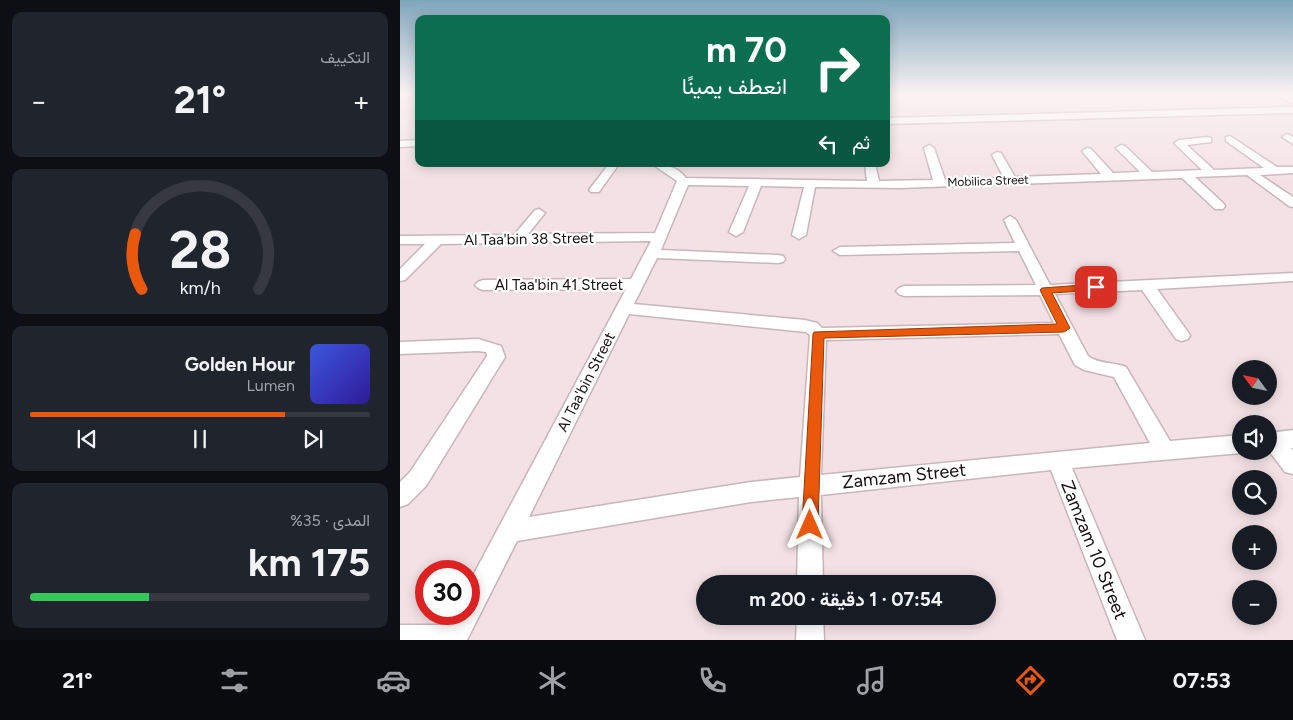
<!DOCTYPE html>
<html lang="ar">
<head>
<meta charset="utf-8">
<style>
  :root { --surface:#171b24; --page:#20242c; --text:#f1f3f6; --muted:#9ea1a6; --line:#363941; --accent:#ea580c }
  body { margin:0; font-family:Figtree,Vazirmatn,sans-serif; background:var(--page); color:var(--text); direction:rtl; height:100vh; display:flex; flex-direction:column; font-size:19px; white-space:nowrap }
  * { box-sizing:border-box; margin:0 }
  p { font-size:16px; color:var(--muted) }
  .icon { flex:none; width:28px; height:28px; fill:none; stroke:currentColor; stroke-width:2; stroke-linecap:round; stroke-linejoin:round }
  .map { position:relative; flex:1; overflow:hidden; direction:ltr }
  .drawer { display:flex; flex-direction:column; gap:12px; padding:12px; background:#0d0f14; width:400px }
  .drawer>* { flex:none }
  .hud { position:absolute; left:15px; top:15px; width:475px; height:152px; border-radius:10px; box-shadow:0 2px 12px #0003; direction:rtl; background:#0b6e4f; color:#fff; overflow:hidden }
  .needle { width:32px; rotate:303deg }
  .fabs { position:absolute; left:832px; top:360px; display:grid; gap:10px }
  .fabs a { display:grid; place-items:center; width:45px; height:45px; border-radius:50%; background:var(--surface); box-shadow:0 2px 12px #0003; font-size:25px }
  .speed { position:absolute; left:15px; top:560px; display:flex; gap:10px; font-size:25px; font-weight:700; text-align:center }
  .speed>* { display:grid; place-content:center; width:65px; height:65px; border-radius:50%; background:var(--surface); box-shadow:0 2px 12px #0003; line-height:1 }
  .speed .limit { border:8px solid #d22; background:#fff; color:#111 }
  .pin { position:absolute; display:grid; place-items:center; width:42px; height:42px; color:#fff; margin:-21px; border-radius:10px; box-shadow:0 2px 8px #0006 }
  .me { position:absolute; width:55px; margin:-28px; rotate:0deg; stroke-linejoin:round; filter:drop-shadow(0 0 4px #0008) }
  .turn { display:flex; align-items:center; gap:18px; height:105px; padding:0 20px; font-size:22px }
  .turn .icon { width:65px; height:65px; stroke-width:2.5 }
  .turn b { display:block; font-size:35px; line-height:42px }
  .then { display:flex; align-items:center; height:48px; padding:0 20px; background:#0003; gap:10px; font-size:19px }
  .big { font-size:38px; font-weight:700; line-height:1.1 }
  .drawer .tile { flex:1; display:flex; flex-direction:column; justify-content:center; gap:8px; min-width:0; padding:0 18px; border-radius:10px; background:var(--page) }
  .drawer .dial { align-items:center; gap:0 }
  .dial svg { height:130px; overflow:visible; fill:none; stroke:var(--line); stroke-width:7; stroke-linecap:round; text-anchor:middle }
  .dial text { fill:var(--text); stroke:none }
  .song { display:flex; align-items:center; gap:15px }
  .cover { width:60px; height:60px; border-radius:8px; background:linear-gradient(135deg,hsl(230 70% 55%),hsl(250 70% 35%)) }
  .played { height:5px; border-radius:2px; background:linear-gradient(90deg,var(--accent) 75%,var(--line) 75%) }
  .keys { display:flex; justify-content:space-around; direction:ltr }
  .heat { display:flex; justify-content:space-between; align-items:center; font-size:28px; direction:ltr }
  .charge { height:8px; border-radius:4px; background:linear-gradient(90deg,#34c759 35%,var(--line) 0) }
  .trip { position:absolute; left:296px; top:575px; width:300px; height:50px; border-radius:25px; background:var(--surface); box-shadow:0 2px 12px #0003; font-weight:700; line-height:50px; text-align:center; direction:rtl }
  .dock { display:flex; height:80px; justify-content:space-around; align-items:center; background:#090b0e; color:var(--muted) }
  .dock .icon { width:35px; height:35px }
  .dock .active { color:var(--accent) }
  .dock b { font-size:22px; color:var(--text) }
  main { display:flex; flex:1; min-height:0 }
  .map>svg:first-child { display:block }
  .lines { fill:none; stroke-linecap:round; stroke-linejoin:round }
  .minor-casing { stroke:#c7b6ba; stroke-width:3 }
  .primary-casing { stroke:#c7b6ba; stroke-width:3 }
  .minor { fill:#fff; fill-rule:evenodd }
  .primary { fill:#fff; fill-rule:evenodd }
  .route { fill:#ea580c; stroke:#983908 }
  .labels { text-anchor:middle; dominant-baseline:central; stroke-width:4.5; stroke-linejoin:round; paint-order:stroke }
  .far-street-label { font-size:12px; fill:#150f11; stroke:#fff }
  .street-label { font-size:15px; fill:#150f11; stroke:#fff }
  .near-street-label { font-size:18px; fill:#150f11; stroke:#fff }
</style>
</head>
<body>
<main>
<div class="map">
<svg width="893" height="640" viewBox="0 0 893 640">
  <rect width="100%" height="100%" fill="#f3e1e5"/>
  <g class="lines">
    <defs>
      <g id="minor">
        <path d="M893,107v6l-407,11v-6z"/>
        <path d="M887,134l6,3v7l-11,-7z"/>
        <path d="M830,136l47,31h16v6l-33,2 33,22v10l-4,-1 -42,-31 -52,2 28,26 2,3 -2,3h-8l-33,-31 -282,10 -85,-1 -9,48 -7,4 -7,-4 12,-48 -43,-1 -18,46 -7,4 -7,-4 20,-46 -61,-1 -27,65 117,5 5,1 2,3 -2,3 -5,1 -121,-5 -23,46 171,16 12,3 5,5 232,-5 -14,-28 -136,1 -5,-2 -3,-3 3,-3 5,-2 132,-1 -17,-34 -179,4 -7,-4 7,-4 175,-4 -11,-23 6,-4 6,4 34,65 243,-12v8l-136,8 33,46 -2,4 -6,2 -6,-2 -34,-49 -87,4 33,62c10,8 26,6 38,11l44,74 71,-6v16h4l-4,2 -169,15 73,172h-28l-66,-170 -230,25 2,89h-26l2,-87 -48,5 -234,39 -50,99h-67v-15h46l6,-11h17v-31l157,-294 -143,1 -5,-2 -3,-3 3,-3 5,-2 148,-1 20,-38 -210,3 -36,36 -5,1v-12l25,-25h-25v-8l114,-1 21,-25 4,-1 6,4 -17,21 127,-1 22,-52 -25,-17c13,0 26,3 34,14l181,3 -2,-17h10l4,17 54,-1 -9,-32 5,-3 5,3 11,32 59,-2 -12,-23 5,-3 4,1 14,24 86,-3 -19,-23 5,-3 4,1 22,24 27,-1 -24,-24 5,-3 4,1 27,26 50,-2 -28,-27 5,-3 28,-3 4,1v4l-24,3 27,25 50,-2 -38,-27v-4zM229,314l177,18 4,3 -10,142 -49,5 -222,35zM659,334l16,31 9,5 30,7 36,66 -329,32 5,-135z"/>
        <path d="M19,140v6l-19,1v-6z"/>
        <path d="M209,164h10l-20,28h-8l-2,-2z"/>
        <path d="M78,339l23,7 4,11 -79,129 -18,18 -8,3v-25l10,-10 77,-116 -1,-4 -8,-1 -78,3v-12z"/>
        <path d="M893,430v18h-2l2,2v24l-8,-2 -16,-21v-18z"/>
        <path d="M397,616h26l1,24h-28z"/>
      </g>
      <path id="primary" d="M874,93l19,1v10z"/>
    </defs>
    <use href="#minor" class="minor-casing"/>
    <use href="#primary" class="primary-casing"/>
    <use href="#minor" class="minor"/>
    <use href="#primary" class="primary"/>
  </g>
  <linearGradient id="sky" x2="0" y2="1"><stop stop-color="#7ea6bb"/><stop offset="0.51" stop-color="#faf2f3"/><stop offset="1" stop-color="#faf2f3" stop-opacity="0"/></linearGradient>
  <rect width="893" height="183" fill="url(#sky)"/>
  <path class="route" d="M696,284l3,1 2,2 -2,3 -47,3 18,35 -6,4 -240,6 -6,187 -2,5 -6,2 -6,-2 -2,-5 11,-191 1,-2 243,-8 -17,-34 2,-2z"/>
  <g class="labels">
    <g class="far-street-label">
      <text transform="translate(588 181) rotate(-2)">Mobilica Street</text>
    </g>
    <g class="street-label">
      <text transform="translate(129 239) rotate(-1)">Al Taa'bin 38 Street</text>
      <text x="159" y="285">Al Taa'bin 41 Street</text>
      <text transform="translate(186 382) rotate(-63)">Al Taa'bin Street</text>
    </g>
    <g class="near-street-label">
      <text transform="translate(504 476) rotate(-6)">Zamzam Street</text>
      <text transform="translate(694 550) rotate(68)">Zamzam 10 Street</text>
    </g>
  </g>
</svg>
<div class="fabs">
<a><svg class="needle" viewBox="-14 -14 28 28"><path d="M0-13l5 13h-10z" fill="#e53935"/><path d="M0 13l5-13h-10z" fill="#9ea1a6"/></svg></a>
<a><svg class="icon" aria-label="sound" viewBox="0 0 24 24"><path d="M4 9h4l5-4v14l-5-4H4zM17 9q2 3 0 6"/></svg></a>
<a><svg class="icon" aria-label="search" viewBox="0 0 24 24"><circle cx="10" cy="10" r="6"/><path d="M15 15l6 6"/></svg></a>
<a>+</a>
<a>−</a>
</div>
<div class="speed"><div class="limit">30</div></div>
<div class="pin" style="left:696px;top:287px;background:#d93025"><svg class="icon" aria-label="arrive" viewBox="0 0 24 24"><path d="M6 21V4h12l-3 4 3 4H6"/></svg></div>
<svg class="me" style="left:410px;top:525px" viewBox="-20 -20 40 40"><path d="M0-17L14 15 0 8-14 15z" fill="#ea580c" stroke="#fff" stroke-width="4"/></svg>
<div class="trip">07:54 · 1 دقيقة · 200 m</div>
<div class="hud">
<div class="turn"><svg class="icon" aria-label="right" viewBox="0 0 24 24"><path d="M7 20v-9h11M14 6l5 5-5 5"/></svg><div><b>70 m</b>انعطف يمينًا</div></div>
<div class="then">ثم<svg class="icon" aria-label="left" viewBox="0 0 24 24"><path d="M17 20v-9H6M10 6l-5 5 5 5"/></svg></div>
</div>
</div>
<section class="drawer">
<div class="tile"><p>التكييف</p>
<div class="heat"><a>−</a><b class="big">21°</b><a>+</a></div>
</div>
<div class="tile dial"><svg viewBox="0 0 100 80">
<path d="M14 69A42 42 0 1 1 86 69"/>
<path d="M14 69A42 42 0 0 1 10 35" stroke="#ea580c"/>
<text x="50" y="56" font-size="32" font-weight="700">28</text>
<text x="50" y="72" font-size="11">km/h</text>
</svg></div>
<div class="tile">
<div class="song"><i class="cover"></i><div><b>Golden Hour</b><p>Lumen</p></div></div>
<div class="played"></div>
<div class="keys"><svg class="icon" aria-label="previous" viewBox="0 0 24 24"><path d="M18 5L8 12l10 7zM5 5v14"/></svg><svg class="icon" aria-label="pause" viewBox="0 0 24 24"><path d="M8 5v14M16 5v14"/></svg><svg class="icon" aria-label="next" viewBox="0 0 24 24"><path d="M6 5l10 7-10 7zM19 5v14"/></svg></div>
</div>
<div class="tile"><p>المدى · 35%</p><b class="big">175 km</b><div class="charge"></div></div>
</section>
</main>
<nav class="dock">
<b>07:53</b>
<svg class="icon active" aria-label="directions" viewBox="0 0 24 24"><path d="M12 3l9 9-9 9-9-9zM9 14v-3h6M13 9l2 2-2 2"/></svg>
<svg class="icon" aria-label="music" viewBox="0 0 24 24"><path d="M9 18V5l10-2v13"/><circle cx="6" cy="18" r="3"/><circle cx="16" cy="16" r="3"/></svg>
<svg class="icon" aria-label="phone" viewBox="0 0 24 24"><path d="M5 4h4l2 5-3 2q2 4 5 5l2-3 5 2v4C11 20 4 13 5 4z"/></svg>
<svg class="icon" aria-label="climate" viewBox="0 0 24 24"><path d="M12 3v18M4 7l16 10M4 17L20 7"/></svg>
<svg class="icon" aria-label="car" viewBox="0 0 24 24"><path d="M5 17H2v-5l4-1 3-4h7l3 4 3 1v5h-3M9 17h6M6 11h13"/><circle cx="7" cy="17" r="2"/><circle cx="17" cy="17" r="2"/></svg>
<svg class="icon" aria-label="filters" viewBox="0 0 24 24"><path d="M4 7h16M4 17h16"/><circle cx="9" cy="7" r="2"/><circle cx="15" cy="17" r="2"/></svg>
<b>21°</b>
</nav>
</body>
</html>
